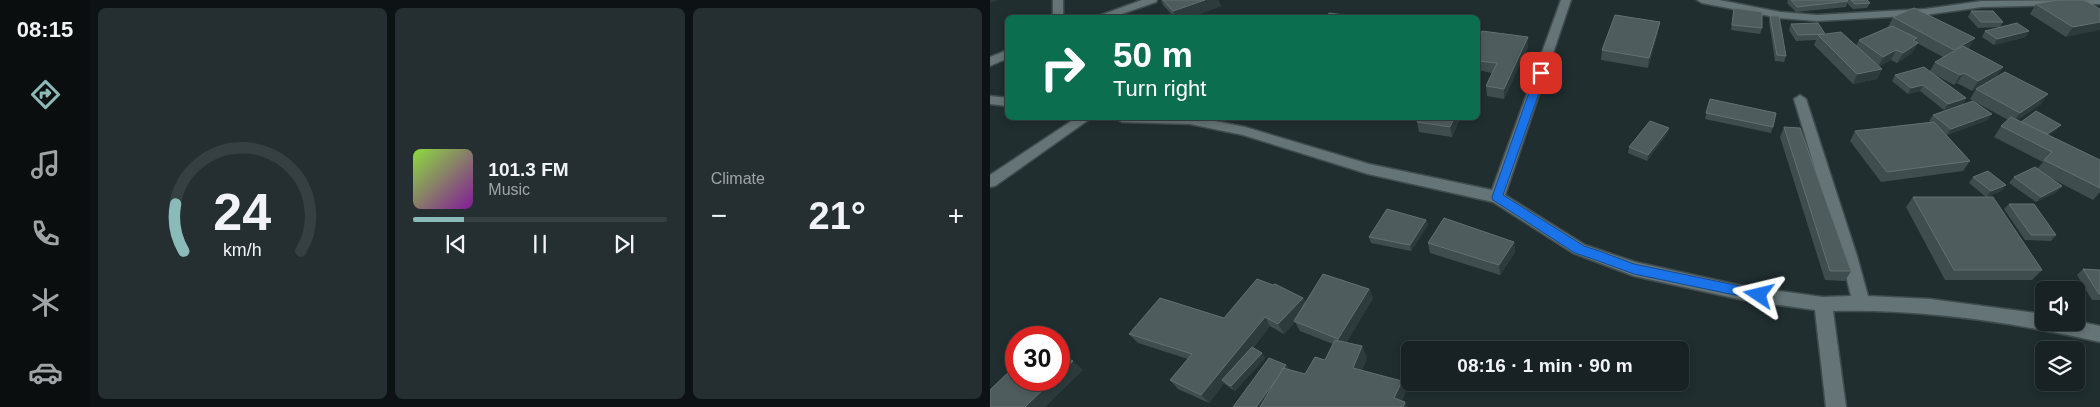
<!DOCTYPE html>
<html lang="en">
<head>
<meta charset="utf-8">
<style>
  :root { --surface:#182224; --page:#252f31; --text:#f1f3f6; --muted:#9fa4a6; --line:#363f41; --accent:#8bbbb9 }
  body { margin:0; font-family:Helvetica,sans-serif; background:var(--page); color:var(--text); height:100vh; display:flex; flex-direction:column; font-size:19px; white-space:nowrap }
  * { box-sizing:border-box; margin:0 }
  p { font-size:16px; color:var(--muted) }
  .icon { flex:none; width:28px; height:28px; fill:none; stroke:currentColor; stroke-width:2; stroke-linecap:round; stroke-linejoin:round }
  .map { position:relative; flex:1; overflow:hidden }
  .side { display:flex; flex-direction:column; gap:8px; padding:8px; background:#0d1314; width:900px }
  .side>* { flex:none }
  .hud { position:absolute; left:15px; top:15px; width:475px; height:105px; border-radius:8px; box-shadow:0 2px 8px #0003,0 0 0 1px var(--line); background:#0b6e4f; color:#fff; overflow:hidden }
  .controls { position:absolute; left:1045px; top:281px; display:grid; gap:10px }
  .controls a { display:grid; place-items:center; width:50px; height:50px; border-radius:8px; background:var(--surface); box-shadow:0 2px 8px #0003,0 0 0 1px var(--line); font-size:25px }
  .speed { position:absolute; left:15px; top:326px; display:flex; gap:10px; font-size:25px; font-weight:700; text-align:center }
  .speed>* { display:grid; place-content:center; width:65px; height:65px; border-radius:50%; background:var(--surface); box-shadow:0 2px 8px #0003,0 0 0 1px var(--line); line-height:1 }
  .speed .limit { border:8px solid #d22; background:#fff; color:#111 }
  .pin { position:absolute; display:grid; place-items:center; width:42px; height:42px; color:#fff; margin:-21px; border-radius:10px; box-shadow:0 2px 8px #0006 }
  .me { position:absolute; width:55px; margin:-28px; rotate:280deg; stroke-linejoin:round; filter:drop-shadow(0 0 4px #0008) }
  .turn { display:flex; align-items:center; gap:18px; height:105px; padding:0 25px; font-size:22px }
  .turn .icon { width:65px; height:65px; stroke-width:2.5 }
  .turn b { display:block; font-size:35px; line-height:42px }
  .big { font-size:38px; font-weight:800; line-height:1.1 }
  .side .widget { flex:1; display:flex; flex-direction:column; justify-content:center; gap:8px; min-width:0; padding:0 18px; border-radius:8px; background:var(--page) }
  .side .dial { align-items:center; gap:0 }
  .dial svg { height:130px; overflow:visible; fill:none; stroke:var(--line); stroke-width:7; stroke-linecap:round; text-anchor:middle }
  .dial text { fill:var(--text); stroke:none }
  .song { display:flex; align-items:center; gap:15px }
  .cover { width:60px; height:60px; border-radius:8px; background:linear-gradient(135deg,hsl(90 70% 55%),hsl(290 70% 35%)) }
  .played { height:5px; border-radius:2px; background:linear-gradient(90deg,var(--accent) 20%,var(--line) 20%) }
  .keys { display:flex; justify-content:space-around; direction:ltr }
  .heat { display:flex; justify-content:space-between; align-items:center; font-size:28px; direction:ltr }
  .side .tiles { flex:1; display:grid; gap:8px; grid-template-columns:repeat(3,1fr) }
  .trip { position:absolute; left:411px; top:341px; width:288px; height:50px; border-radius:8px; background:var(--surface); box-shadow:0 2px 8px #0003,0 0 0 1px var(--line); font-weight:800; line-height:50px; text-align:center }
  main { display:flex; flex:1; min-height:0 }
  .menu { display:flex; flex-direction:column; width:90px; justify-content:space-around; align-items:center; background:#0a0e0e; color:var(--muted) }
  .menu .icon { width:35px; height:35px }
  .menu .on { color:var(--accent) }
  .menu b { font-size:22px; color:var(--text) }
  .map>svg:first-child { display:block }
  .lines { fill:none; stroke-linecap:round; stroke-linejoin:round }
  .minor-casing { stroke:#404c4e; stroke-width:3 }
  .minor { fill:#657476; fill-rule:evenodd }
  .wall { fill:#404d4f }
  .shaded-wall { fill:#2d3b3d }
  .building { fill:#4f5c5e; stroke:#637071 }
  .route { fill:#1a73e8; stroke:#114b97 }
</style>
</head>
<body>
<main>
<nav class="menu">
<b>08:15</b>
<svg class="icon on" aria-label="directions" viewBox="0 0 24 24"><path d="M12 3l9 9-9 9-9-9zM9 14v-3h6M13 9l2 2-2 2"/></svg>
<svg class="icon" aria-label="music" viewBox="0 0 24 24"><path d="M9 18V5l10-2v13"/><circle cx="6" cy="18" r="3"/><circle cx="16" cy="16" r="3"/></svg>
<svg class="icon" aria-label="phone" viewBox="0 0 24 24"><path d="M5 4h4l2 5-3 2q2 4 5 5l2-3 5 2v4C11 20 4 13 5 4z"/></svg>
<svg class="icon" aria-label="climate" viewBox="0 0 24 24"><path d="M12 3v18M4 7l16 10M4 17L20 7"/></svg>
<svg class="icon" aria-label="car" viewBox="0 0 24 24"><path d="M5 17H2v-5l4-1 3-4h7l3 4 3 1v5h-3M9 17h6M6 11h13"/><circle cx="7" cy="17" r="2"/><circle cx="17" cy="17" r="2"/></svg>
</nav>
<section class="side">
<div class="tiles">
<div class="widget dial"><svg viewBox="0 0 100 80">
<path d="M14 69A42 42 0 1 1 86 69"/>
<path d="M14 69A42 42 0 0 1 9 40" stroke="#8bbbb9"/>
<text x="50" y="56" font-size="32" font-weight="700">24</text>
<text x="50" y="72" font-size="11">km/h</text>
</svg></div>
<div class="widget">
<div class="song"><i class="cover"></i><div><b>101.3 FM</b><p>Music</p></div></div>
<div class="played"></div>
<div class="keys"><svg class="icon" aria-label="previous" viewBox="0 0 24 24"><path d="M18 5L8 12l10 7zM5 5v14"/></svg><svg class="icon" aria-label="pause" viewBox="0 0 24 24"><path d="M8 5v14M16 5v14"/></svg><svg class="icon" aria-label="next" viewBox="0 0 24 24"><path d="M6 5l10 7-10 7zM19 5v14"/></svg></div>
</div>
<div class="widget"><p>Climate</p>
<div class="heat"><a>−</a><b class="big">21°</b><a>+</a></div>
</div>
</div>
</section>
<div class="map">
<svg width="1110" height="407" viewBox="0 0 1110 407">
  <rect width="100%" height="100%" fill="#202e30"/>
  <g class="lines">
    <defs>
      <g id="minor">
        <path d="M63,0h10v15l-1,3h-12l3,-4z"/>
        <path d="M152,0h15l-1,2 -46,16h-17z"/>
        <path d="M571,0h10l-66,195 80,50 50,17 108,24 80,11 28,-1 -10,-40 -47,-157 6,-4 6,4 51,157 11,40 62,3 114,15v8l32,-1 24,5v16c-88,-20 -177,-33 -267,-31l13,96h-20l-11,-97 -72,-10 -109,-24 -61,-23 -80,-51 -125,-28 -125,-39 -53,-11 -68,-2 -7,-4h84l46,9 124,37 123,26z"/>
        <path d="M707,0h22l61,12 37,3 108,-6 57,-8 118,-1v4l-118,3 -57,8 -108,6 -37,-3 -78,-15z"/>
        <path d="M18,50v8l-18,8v-9z"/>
        <path d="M0,96l18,2v8l-18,-2z"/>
        <path d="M86,118h15l-96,68 -5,1v-12z"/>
      </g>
    </defs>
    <use href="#minor" class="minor-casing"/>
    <use href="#minor" class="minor"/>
  </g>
  <g class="wall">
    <path d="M171,0h57l3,6 -33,12h-13l-12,-13z"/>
    <path d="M798,0h79l3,3 -3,5 -14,1 -6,-6 -1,4 -50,5 -9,-9z"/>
    <path d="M1046,4l64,5 -34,28 -36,-23z"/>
    <path d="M744,8l28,20 -2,6 -29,-4 2,-16z"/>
    <path d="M981,11l32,11 -3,5 -22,1 -10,-11z"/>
    <path d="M780,16l16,40 -2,6 -9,-1 -6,-40z"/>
    <path d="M903,17l76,31 -1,1 35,18 -7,10 -24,14 -15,-8 -3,2 -22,-12 34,25 -3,6 -19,6 -24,-19 -12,3 -16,-13 3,-6 35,-4 5,-9 8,-5 -26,-14 -5,10 -15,10 -6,-3 -12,6 3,3 -5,10 -24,5 -39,-39 2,-5 -20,1 -7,-11 2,-6 34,10 31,12 3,-6 29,-13z"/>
    <path d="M995,31l41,6 -32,8 -12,-8z"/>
    <path d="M668,32l-10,36 -47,-8 1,-10z"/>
    <path d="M538,37v10l-24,52 -17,-3 -1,-10 6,-13 -14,-3v-30z"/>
    <path d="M986,89l65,15 -24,16 4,2 40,3 -5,5 -7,5 51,25v32l-7,8 -44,-23 8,15 -21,10 -27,-19 5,-6 23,-8 6,-7 -49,-25 7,-11 7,-6 -38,-21z"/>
    <path d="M720,99l63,28 -2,6 -66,-14z"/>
    <path d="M943,115l55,5 -41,15 -3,-3 26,29 -7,10 -82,11 -31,-41 5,-10 76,-9 -2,-1z"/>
    <path d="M425,118h45l-8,19 -33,-5 -2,-10 2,-4z"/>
    <path d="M794,127l67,144 -6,10 -20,-1 -45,-143z"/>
    <path d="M679,128l-2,6 -20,27 -19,-8 1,-6z"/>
    <path d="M983,177l33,8 -5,6 -14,6 55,73 -10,10h-87l-39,-73 7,-10h73l-17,-14z"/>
    <path d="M1019,204l47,31 -5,6 -26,-1 -21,-31z"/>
    <path d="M436,220l2,5 -17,26 -40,-8 -2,-6z"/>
    <path d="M524,242l1,10 -15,23 -70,-22 -2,-10z"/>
    <path d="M1093,269l17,1v30h-8l-15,-25z"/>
    <path d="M379,289l4,9 -27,45 16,3 5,12 -5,12 44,22 -5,9 4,1 2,5h-174l53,-42 3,4 16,5 20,-14 8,-16 -33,-13 -5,-9 -11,12 -14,-8 -17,22 9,5 3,5 -30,33 -9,-6 -2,-2 -15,20 -31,-14 -8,-9 18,-21 -50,-16 -9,-9 95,-16 79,-20 3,5z"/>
  </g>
  <g class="shaded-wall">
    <path d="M0,0h9l-9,3z"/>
    <path d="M215,0h13l3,6 -33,12h-12l-3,-7z"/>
    <path d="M670,22l-2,10 -10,36 1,-10z"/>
    <path d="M1110,22v8l-34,7 7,-10z"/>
    <path d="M1039,31l-3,6 -32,8 3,-6z"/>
    <path d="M538,37v10l-24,52v-10z"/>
    <path d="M927,38l-4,8 5,-3 -6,10 -15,10 6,-10 10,-13z"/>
    <path d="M985,38l-6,10 -21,12 6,-10z"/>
    <path d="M906,50l-5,10 -13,7 5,-10z"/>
    <path d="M1013,67l-7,10 -24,14 6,-10z"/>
    <path d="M892,69l-5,10 -24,5 4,-10z"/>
    <path d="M974,73l-7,10 -3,2 6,-10z"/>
    <path d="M488,82l1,10 -1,3z"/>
    <path d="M933,85l-3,6 -12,3 3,-6z"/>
    <path d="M1058,94l-7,10 -29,19 8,-10z"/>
    <path d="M976,98l-3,6 -19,6 4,-6z"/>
    <path d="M1002,114l-4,6 -41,15 4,-6z"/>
    <path d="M464,118h6l-8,19 -2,-10z"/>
    <path d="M1071,125l-5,5 -18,13 5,-6z"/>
    <path d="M679,128l-2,6 -20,27 1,-6z"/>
    <path d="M1016,185l-5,6 -15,6 5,-6z"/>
    <path d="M1072,186l-5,6 -21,10 5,-5z"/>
    <path d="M436,220l2,5 -17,26 -1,-6z"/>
    <path d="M524,242l1,10 -15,23 -1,-10z"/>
    <path d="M379,289l4,9 -30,50 -5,-9z"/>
    <path d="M313,298l5,9 -24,27 -6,-10z"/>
    <path d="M275,317l5,9 -45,56 -3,-2 2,3 -15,20 -8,-8z"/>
    <path d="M372,346l5,12 -9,20 -5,-10z"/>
    <path d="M272,353l3,5 -30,33 -4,-5z"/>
    <path d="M83,361l10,9 -38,37h-20l28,-27h6v-6z"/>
    <path d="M296,365l4,5 -27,37h-7z"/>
    <path d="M412,381l4,11 -7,15 -5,-9z"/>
    <path d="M415,402l2,5h-4z"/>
  </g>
  <g class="building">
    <path d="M173,0h42l-32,11z"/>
    <path d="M801,0h56l1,1 -51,6z"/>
    <path d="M861,0h16l3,3 -15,1z"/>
    <path d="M1068,0h26l16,9v13l-27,5 -37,-23z"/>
    <path d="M744,8l28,4v16l-30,-3z"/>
    <path d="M924,8l61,30 -21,12 -61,-33z"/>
    <path d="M981,11h22l10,11h-22z"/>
    <path d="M339,13l38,5h-41z"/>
    <path d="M625,15l45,7 -11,36 -47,-8z"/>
    <path d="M780,16h9l7,40 -9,-1z"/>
    <path d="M828,23l7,11 -27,1 -7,-11z"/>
    <path d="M1027,23l12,8 -32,8 -12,-8z"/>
    <path d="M902,26l25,12 -4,2 5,3 -15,10 -7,-3 -13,7 -24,-17z"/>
    <path d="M492,31l46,6 -24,52 -18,-3 11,-23 -19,-2v-21z"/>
    <path d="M851,32l41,37 -25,5 -39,-39z"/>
    <path d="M973,46l40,21 -25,14 -14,-8 -4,2 -25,-13z"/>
    <path d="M934,67l42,31 -18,6 -25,-19 -12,3 -16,-13z"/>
    <path d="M1015,72l43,22 -28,19 -44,-24z"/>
    <path d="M720,99l66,14 -3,14 -67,-14z"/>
    <path d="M983,101l19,13 -41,15 -18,-14z"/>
    <path d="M1046,111l25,14 -14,9 -26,-12z"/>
    <path d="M1021,117l89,43v28l-56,-28 8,-8 -51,-26z"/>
    <path d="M429,118h35l-4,9 -33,-5z"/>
    <path d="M660,121l19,7 -21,27 -19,-8z"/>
    <path d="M944,122l36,39 -83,11 -32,-41z"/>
    <path d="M794,127l16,1 51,143h-21z"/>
    <path d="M1045,167l27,19 -21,11 -27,-20z"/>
    <path d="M998,171l18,14 -15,6 -18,-14z"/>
    <path d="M923,197h80l49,73h-88z"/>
    <path d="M1019,204h25l22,31h-25z"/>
    <path d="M397,209l39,11 -16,25 -41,-8z"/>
    <path d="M454,218l70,24 -15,23 -71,-22z"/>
    <path d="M1093,269l17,1v24h-1z"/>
    <path d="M333,274l46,15 -31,50 -44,-18z"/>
    <path d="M267,279l16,6 2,-1 28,14 -25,26 -13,-7 -64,78 -31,-15 22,-26 -63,-20 31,-36 64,20z"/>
    <path d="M345,340l27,6 -9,22 49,13 -8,17 11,4 -2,5h-143l23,-39 22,6 10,-17 10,3z"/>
    <path d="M262,347l10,6 -31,33 -9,-6z"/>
    <path d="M69,354l14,7 -14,13z"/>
    <path d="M279,358l17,7 -2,3h-1l-5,9 -22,30h-23z"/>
    <path d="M26,365v15h37l-28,27h-35v-17z"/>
  </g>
  <path class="route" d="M551,70l5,3 -43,122 81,51 18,6 32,12 125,26 5,1 2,4 -2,4 -5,1 -125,-26 -41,-15 -18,-6 -82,-53 -1,-3 44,-124z"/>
</svg>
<div class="controls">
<a><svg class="icon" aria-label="sound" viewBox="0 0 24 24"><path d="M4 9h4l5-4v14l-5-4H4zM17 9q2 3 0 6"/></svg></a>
<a><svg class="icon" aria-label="layers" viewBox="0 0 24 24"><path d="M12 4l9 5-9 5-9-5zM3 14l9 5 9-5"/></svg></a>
</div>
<div class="speed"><div class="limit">30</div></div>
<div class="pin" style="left:551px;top:73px;background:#d93025"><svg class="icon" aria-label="arrive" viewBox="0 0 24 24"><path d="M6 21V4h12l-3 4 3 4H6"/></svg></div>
<svg class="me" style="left:769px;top:295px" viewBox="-20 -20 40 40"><path d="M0-17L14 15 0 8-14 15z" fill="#1a73e8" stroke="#fff" stroke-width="4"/></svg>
<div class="trip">08:16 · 1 min · 90 m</div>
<div class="hud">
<div class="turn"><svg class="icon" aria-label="right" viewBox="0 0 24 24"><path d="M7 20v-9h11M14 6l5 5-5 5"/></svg><div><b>50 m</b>Turn right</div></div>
</div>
</div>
</main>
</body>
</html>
